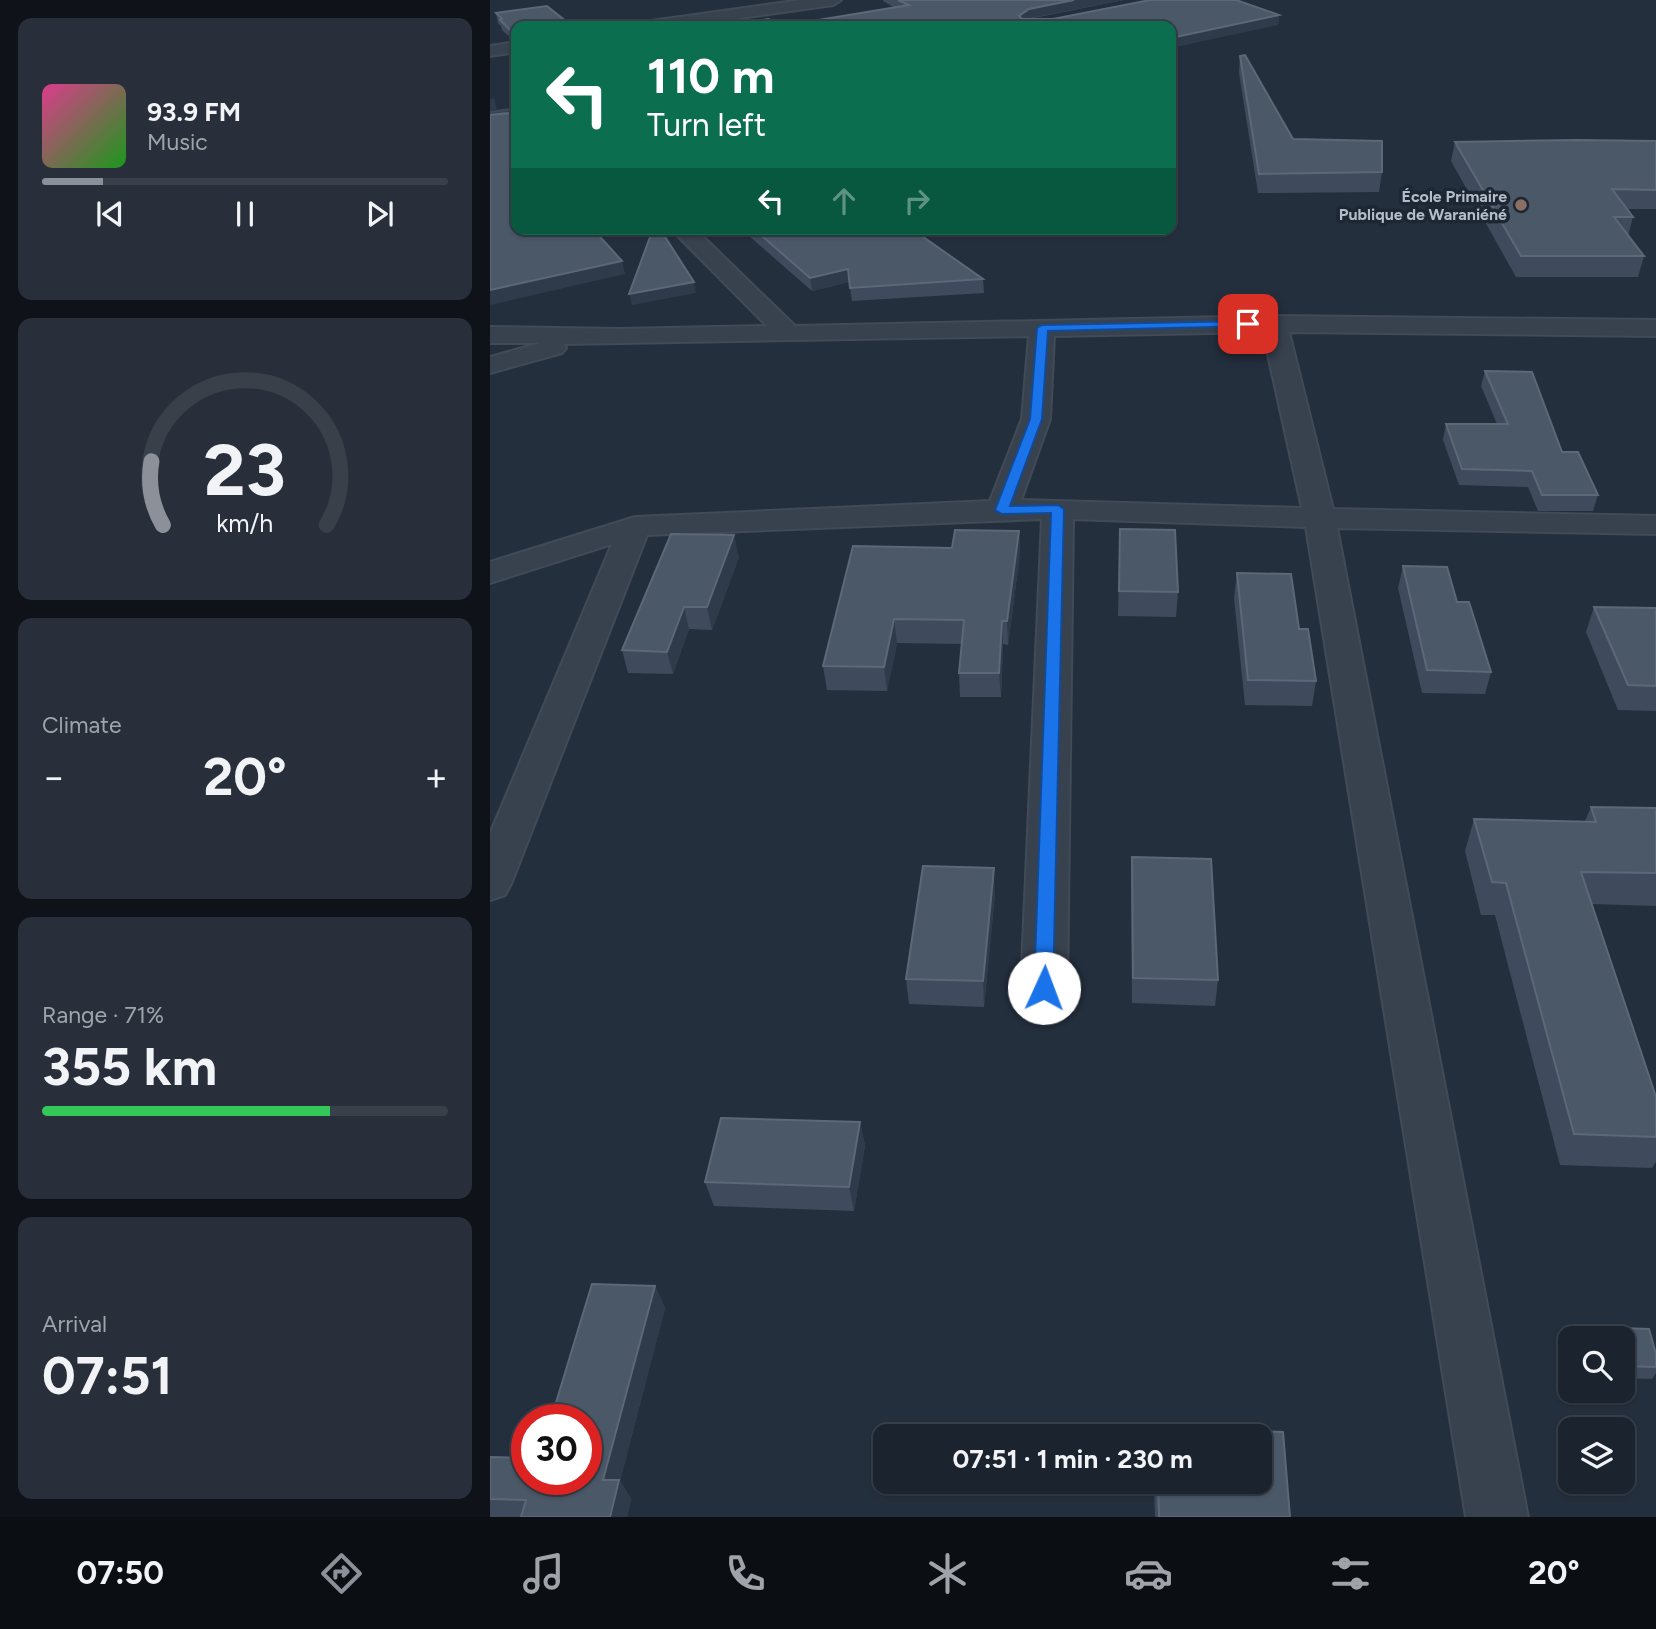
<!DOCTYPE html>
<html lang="en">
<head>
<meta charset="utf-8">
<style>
  :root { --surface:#1b232e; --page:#282f3a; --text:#f1f3f6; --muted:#a0a4aa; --line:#39404a; --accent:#8c9099 }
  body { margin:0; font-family:Figtree,sans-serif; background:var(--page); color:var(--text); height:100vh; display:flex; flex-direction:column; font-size:26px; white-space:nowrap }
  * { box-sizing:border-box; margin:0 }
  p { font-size:23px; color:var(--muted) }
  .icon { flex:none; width:38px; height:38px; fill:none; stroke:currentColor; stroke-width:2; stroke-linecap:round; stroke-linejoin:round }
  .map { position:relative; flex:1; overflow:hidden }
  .drawer { display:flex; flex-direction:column; gap:18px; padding:18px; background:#0f1319; width:490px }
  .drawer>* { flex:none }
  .top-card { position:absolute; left:21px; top:21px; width:665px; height:214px; border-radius:14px; box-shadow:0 2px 5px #0004,0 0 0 2px var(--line); background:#0b6e4f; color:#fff; overflow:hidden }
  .fabs { position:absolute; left:1068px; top:1326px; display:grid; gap:14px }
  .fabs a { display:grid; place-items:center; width:77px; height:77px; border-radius:14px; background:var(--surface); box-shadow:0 2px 5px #0004,0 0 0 2px var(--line); font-size:35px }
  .speed { position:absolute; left:21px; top:1404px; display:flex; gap:14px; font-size:35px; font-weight:700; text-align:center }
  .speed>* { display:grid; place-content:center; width:91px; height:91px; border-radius:50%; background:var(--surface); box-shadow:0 2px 5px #0004,0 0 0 2px var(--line); line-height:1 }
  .speed .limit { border:10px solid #d22; background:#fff; color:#111 }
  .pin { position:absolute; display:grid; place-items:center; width:60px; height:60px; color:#fff; margin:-30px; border-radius:14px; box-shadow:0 4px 10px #0006 }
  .me { position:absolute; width:77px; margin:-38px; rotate:2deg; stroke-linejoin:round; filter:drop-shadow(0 0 5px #0008) }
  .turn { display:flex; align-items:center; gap:24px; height:147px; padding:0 21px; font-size:32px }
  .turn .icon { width:91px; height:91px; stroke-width:2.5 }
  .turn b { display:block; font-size:49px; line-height:60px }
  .lanes { display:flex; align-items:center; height:66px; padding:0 21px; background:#0003; justify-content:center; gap:35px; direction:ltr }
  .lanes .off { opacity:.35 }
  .big { font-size:52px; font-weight:700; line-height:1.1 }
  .drawer .card { flex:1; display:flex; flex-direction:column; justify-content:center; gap:10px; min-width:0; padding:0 24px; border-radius:14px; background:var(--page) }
  .drawer .dial { align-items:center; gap:0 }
  .dial svg { height:182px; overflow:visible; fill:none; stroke:var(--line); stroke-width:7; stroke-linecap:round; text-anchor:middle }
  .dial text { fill:var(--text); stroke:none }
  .song { display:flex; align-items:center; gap:21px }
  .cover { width:84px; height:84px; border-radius:10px; background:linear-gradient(135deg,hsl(330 70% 55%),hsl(120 70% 35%)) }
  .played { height:7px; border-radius:4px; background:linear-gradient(90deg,var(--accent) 15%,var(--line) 15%) }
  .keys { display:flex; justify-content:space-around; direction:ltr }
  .heat { display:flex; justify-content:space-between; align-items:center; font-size:38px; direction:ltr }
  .charge { height:10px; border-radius:5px; background:linear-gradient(90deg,#34c759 71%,var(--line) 0) }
  .trip { position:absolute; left:383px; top:1424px; width:399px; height:70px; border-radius:14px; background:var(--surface); box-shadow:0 2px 5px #0004,0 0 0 2px var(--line); font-weight:700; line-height:70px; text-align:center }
  .tab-bar { display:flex; height:112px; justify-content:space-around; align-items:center; background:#0b0e12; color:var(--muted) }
  .tab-bar .icon { width:49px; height:49px }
  .tab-bar .on { color:var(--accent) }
  .tab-bar b { font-size:32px; color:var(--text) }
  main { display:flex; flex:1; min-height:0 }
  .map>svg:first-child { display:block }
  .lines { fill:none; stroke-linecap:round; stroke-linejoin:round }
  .minor-casing { stroke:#414a57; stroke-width:4 }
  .minor { fill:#38414e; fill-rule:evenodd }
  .wall { fill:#3f4b5c }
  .shaded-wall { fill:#2f3b4b }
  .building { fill:#4b5868; stroke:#5c6777; stroke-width:2 }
  .route { fill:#1a73e8; stroke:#114b97; stroke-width:2 }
  .education-dot { fill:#8d6e63; stroke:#1d2633; stroke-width:2.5 }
  .labels { text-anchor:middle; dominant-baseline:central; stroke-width:7; stroke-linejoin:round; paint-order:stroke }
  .far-poi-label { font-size:16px; font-weight:bold; fill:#b4bcc9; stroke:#1d2633; text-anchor:end }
</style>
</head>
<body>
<main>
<section class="drawer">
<div class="card">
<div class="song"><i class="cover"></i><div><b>93.9 FM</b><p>Music</p></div></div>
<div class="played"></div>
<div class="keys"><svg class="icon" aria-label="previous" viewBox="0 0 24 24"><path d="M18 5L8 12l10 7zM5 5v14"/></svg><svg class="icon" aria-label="pause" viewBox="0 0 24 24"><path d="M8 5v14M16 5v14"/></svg><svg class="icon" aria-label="next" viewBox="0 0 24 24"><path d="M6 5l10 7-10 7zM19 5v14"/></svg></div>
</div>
<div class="card dial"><svg viewBox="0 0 100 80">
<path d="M14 69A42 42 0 1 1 86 69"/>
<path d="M14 69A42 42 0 0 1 9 41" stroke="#8c9099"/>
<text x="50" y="56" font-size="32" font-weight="700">23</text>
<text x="50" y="72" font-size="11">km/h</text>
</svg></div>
<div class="card"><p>Climate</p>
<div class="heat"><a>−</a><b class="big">20°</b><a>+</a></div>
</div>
<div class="card"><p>Range · 71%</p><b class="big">355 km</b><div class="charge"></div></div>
<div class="card"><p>Arrival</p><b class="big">07:51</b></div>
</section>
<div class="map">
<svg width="1166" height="1517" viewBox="0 0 1166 1517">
  <rect width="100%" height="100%" fill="#242f3e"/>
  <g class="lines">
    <defs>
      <g id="minor">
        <path d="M311,0h40l-8,5 -150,21h-40l8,-5z"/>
        <path d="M26,42v10l-26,4v-10z"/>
        <path d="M26,109v12l-26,4v-12z"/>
        <path d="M181,229h24l100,97 479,-10 382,4v16l-367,-4 44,177 323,7v18l-319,-6 191,989h-62l-160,-990 -233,-8 -6,469 -7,13 -16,5 -16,-5 -7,-13 21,-469 -395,16 -136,349 -6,11 -15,5v-66l122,-290 -122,39v-21l145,-45 355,-16 32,-82 7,-83 -466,8 3,4 -4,5 -72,20v-16l50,-14h-50v-16l130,2 147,-3zM773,332l39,176 -281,-8 29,-81 4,-83z"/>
      </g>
    </defs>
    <use href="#minor" class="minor-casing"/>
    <use href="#minor" class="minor"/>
  </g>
  <g class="wall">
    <path d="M393,0h241l-95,19 250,-4 -1,10 -496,1 113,-18 -12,-7z"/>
    <path d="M6,13l20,13v14h-3l-11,-10 -1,-4 -3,-3z"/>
    <path d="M750,56l53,83 89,33 -3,20 -121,1 -19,-120z"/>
    <path d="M1166,141v68h-29l6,8 -5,19 16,20 -6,21h-122l-65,-116 4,-19z"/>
    <path d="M251,229h171l71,50 1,14 -132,8 -3,-19 -37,9z"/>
    <path d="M995,371l77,81 36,43 -5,16h-55l-10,-24 -69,-2 -16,-45 3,-16h51l-16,-38z"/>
    <path d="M630,529l58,63 -2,25 -58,-1z"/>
    <path d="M529,531l1,23 -12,91 -5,-1 -2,53h-41l-1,-24 3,-29 -65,-1 -10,48 -60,-1 -4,-24 129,-118z"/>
    <path d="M249,557l-27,73 -23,-1 -16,45 -45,-1 -6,-23z"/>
    <path d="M913,566l54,36 34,70 -6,22 -63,-1 -24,-105z"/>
    <path d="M747,573l62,56 17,52 -4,25 -67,-1 -11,-107z"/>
    <path d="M1104,607l62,1v103l-38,-1 -32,-78z"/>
    <path d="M1101,807l65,1v98l-64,-2 64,193v65l-4,6 -92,-3 -65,-250h-14l-16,-64 9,-32 111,2z"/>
    <path d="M642,857l86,123 -3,26 -83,-3 -1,-120z"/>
    <path d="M505,893l-11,114 -75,-3 -3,-25z"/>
    <path d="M370,1122l5,24 -11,65 -140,-5 -9,-24z"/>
    <path d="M165,1286l10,22 -45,173 11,18 -4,18h-137v-60l37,22z"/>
    <path d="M1101,1327l58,2 7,25v19l-4,6 -30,-1v-39h-37z"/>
    <path d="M667,1427l126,5 7,85h-135l-1,-35h106v-45h-104z"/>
  </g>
  <g class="shaded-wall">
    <path d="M584,0h50l-94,18 -11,8v-10l10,-7z"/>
    <path d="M789,15l-1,10 -107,23v-10z"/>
    <path d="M681,51h3l-1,10 -2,1z"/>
    <path d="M4,98l3,11 -7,2v-12z"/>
    <path d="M132,261l3,13 -135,31v-15z"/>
    <path d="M358,269l2,13 -38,9 -2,-13z"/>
    <path d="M204,282l2,11 -64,12 -3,-11z"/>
    <path d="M529,531l1,23 -12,91 -1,-24z"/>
    <path d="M244,535l5,22 -27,73 -5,-23z"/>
    <path d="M194,607l5,22 -16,45 -6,-22z"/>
    <path d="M404,619l3,24 -10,48 -3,-24z"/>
    <path d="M512,621l1,23 -2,53 -2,-24z"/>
    <path d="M504,868l1,25 -11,114 -1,-26z"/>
    <path d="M370,1122l5,24 -11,65 -5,-24z"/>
    <path d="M165,1286l10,22 -45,173 11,18 -4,18h-17l-7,-37z"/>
  </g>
  <g class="building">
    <path d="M408,0h176l-45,9 -10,7 3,3h31l97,-19h86l43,15 -108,23v-12h-389l127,-21z"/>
    <path d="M57,6l25,20h-56v9l-1,-5h-5l-10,-10 2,-1 -6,-6z"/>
    <path d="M279,19l12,7h-60z"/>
    <path d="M755,55l48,84 89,2v31l-123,2 -19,-118z"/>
    <path d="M18,113l8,8v108h77l29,32 -132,29v-175z"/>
    <path d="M1087,140l79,1v49l-44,-1 21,28h-19l30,39h-123l-66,-114z"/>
    <path d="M163,229h7l34,53 -65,12z"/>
    <path d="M264,229h158l71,50 -133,9 -2,-19 -38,9z"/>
    <path d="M995,371l47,1 30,80h16l20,43h-56l-10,-24 -70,-2 -16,-45h62z"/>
    <path d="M630,529l55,1 3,62 -59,-1z"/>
    <path d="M465,530l64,1 -12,90h-5l-3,52h-40l5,-53 -70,-1 -10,48 -61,-1 30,-120 99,2z"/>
    <path d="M181,534l63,1 -27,72h-23l-17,45 -45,-2z"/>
    <path d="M913,566l44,1 10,35h12l22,70 -64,-2z"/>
    <path d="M747,573l54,1 8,55h9l8,52 -68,-1z"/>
    <path d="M1104,607l62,1v78l-28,-1z"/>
    <path d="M1101,807l65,1v65l-75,-1 75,225v40l-82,-3 -68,-251 -14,-1 -18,-63 122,3z"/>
    <path d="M642,857l79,2 7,121 -85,-2z"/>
    <path d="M433,866l71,2 -11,113 -77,-2z"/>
    <path d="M231,1118l139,4 -11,65 -144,-5z"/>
    <path d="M102,1284l63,2 -52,194h16l-9,37h-89l5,-17 -36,-1v-42l37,1v21h59v-60h-35z"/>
    <path d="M1101,1327l58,2 7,25v13l-34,-1v-27h-28z"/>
    <path d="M667,1427l126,5 7,85h-131l-1,-35h102v-45h-102z"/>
  </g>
  <path class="route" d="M758,321l4,1v4l-204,5 -6,88 -32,87 48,-1 6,4 -11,479 -3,5 -6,2 -7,-2 -3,-5 17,-475 -49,1 -7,-4 35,-91 7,-91 5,-3z"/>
  <circle class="education-dot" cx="1031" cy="205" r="7"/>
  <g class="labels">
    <g class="far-poi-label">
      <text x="1017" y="196">École Primaire<tspan x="1017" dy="18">Publique de Waraniéné</tspan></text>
    </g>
  </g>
</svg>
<div class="fabs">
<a><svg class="icon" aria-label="search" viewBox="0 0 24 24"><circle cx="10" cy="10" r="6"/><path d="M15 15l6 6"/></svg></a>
<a><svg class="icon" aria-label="layers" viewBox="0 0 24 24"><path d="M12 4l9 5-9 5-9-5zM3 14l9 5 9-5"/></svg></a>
</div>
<div class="speed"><div class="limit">30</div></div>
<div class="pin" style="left:758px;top:324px;background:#d93025"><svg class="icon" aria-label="arrive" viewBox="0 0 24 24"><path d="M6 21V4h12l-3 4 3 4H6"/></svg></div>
<svg class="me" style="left:554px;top:988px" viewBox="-20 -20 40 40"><circle r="19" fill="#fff"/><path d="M0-13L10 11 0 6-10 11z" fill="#1a73e8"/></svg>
<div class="trip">07:51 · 1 min · 230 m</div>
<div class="top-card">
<div class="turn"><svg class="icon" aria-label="left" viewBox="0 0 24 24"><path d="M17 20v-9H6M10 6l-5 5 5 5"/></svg><div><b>110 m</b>Turn left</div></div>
<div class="lanes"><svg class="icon" aria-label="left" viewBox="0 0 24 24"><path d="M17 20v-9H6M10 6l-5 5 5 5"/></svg><svg class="icon off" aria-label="ahead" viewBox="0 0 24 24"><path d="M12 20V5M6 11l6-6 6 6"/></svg><svg class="icon off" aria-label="right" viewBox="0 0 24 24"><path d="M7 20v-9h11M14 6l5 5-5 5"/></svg></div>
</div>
</div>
</main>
<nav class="tab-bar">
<b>07:50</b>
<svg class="icon on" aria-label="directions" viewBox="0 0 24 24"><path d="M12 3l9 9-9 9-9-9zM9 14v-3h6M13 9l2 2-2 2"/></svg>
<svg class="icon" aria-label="music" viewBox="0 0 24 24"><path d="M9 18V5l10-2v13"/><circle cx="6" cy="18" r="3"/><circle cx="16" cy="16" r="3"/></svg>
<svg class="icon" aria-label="phone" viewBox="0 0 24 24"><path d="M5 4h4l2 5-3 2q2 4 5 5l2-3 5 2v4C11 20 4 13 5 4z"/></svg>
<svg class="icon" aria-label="climate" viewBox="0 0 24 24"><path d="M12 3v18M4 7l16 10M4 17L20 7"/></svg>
<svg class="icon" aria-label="car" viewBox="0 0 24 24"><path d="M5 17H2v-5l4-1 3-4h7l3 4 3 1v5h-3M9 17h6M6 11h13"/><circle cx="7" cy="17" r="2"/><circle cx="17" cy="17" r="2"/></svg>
<svg class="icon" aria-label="filters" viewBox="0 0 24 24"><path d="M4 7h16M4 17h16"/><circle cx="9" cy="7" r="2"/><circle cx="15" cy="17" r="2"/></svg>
<b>20°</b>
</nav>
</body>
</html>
